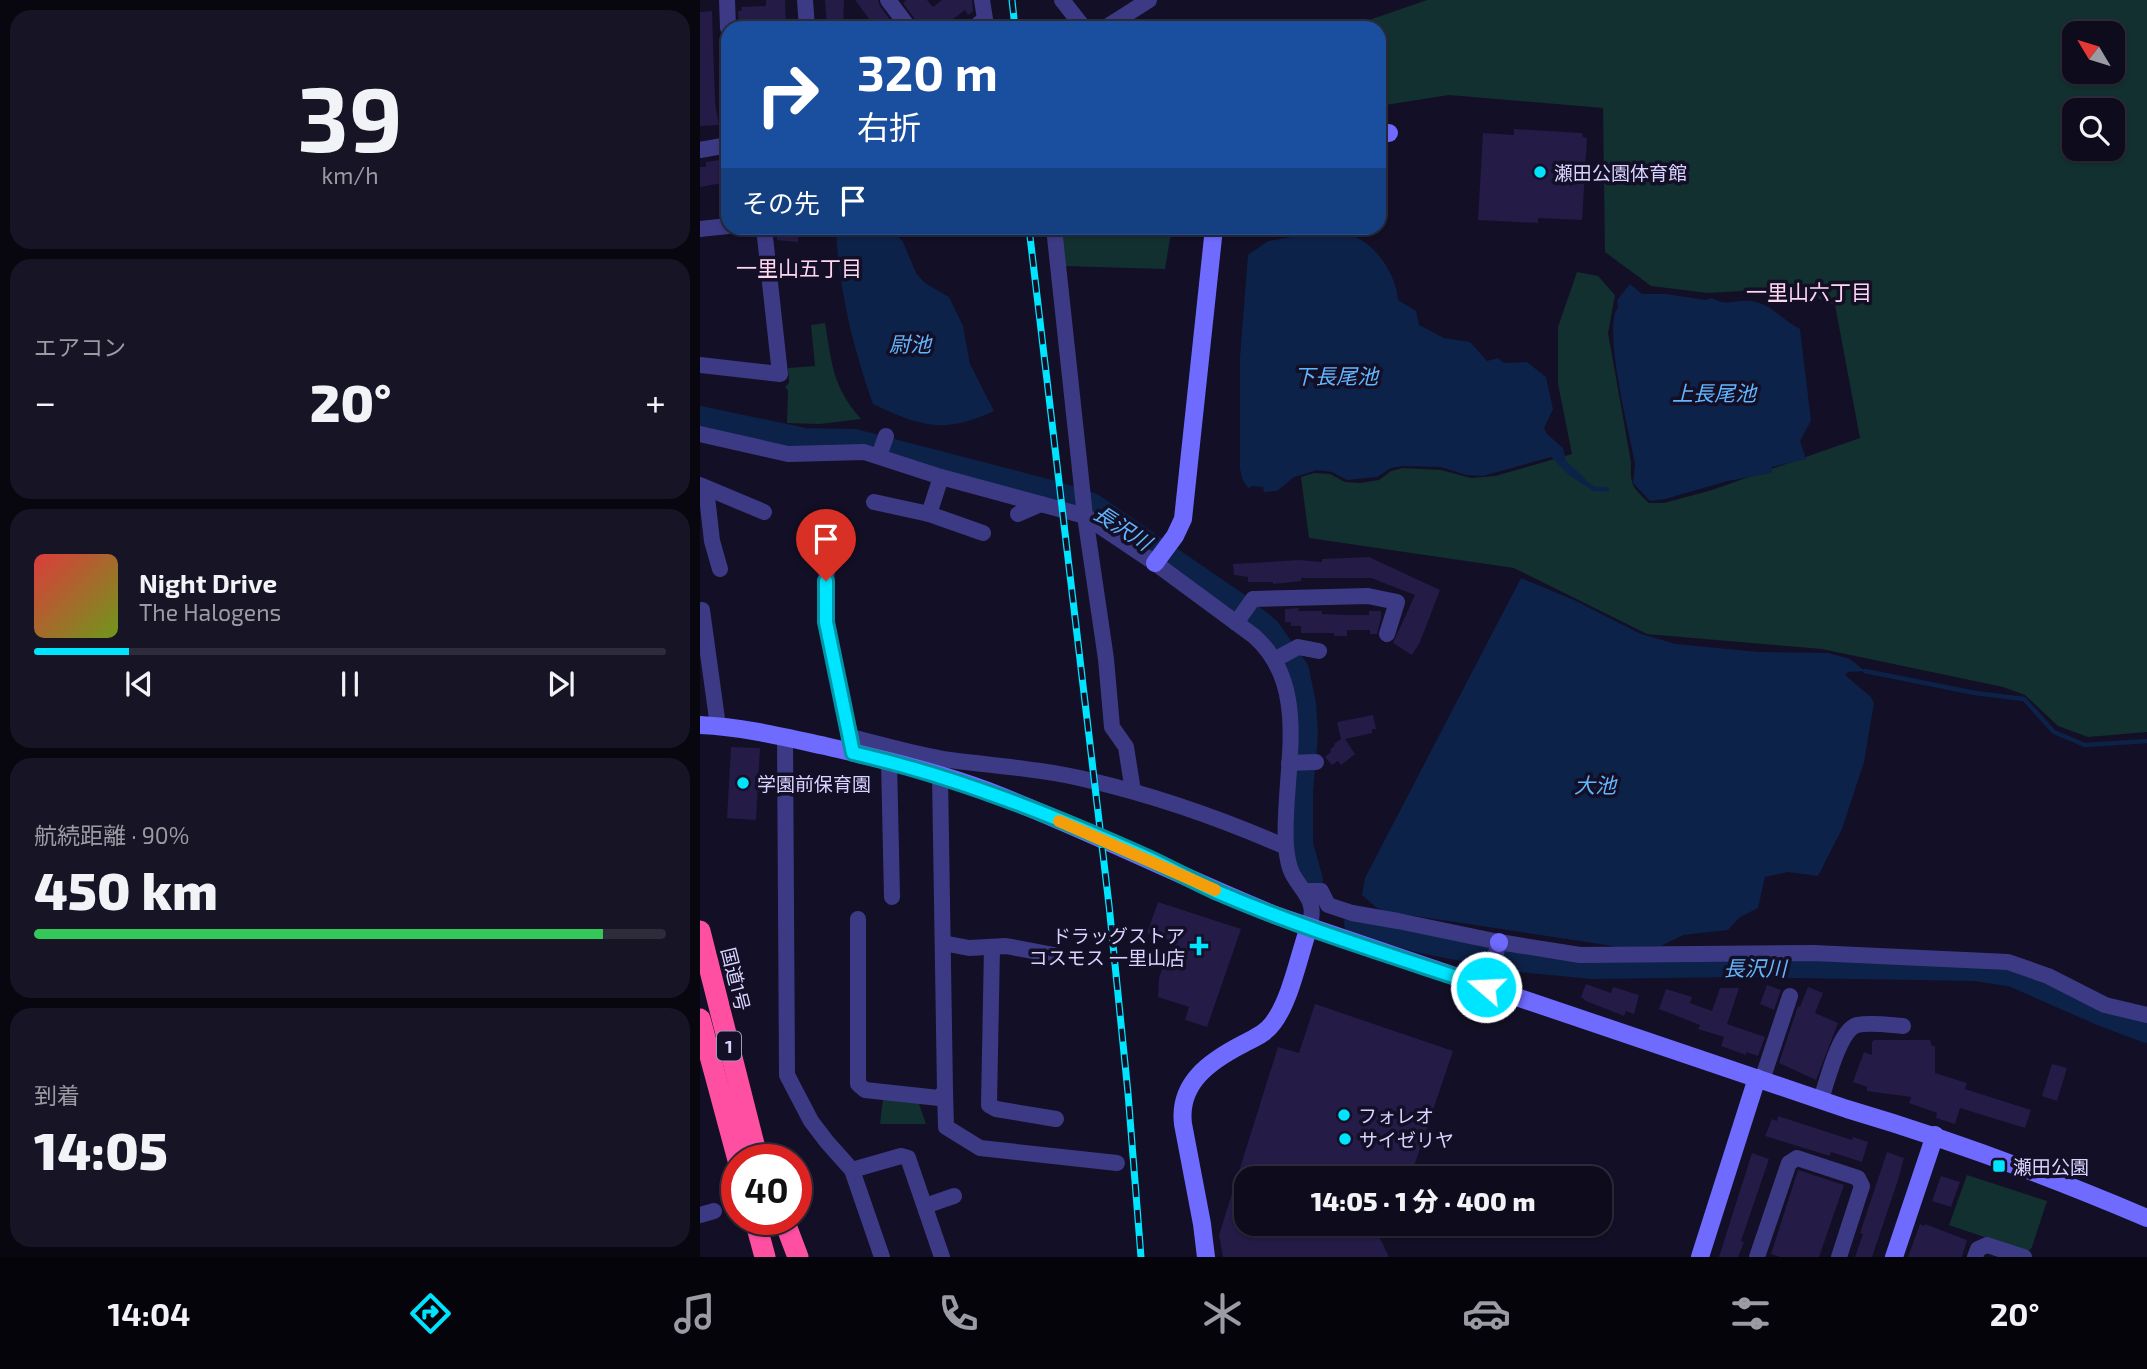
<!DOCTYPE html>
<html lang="ja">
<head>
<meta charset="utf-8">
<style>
  :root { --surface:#0e0b1c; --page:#171425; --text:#f1f3f6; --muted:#9b9ba3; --line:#2e2b3b; --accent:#00e5ff }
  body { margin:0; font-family:"Exo 2","Noto Sans JP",sans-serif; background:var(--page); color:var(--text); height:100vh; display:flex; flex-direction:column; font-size:26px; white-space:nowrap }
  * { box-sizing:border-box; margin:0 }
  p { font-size:23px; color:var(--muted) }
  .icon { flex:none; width:38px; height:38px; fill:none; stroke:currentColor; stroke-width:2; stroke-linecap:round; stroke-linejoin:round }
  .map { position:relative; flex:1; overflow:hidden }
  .side { display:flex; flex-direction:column; gap:10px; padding:10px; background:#08060f; width:700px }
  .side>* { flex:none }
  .banner { position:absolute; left:21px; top:21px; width:665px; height:214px; border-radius:21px; box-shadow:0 2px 5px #0004,0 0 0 2px var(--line); background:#1a4fa0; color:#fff; overflow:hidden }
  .needle { width:46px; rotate:308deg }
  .fabs { position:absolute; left:1362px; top:21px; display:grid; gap:14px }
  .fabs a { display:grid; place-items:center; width:63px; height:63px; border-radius:14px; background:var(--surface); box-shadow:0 2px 5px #0004,0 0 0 2px var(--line); font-size:35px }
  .speed { position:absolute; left:21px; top:1144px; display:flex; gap:14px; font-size:35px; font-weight:700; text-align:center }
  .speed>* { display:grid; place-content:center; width:91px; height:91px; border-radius:50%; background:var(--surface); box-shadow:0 2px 5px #0004,0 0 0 2px var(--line); line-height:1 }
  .speed .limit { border:10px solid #d22; background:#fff; color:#111 }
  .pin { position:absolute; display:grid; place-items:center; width:60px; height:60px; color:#fff; margin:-72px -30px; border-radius:50% 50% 50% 0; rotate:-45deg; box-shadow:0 0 7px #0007 }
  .pin .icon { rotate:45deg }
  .me { position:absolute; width:77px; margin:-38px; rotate:289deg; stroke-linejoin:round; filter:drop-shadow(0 0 5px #0008) }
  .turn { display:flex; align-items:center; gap:24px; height:147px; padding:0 21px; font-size:32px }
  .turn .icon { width:91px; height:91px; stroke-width:2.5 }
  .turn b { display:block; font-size:49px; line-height:60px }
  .then { display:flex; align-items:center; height:66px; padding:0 21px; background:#0003; gap:14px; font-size:26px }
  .big { font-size:52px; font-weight:800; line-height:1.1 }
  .side .card { flex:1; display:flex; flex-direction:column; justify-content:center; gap:10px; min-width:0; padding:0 24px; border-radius:21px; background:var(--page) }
  .side .dial { align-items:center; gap:0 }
  .dial b { font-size:91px; line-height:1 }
  .song { display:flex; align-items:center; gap:21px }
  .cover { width:84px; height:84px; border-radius:10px; background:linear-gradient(135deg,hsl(0 70% 55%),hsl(80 70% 35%)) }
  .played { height:7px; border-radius:4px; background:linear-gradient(90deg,var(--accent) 15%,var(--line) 15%) }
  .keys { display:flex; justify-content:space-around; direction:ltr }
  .heat { display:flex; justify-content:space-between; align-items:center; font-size:38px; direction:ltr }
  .charge { height:10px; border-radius:5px; background:linear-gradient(90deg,#34c759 90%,var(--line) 0) }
  .trip { position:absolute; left:534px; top:1166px; width:378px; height:70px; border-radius:21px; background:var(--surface); box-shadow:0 2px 5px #0004,0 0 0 2px var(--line); font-weight:800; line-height:70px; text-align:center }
  .tab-bar { display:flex; height:112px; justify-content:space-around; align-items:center; background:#06040b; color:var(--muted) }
  .tab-bar .icon { width:49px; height:49px }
  .tab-bar .active { color:var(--accent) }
  .tab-bar b { font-size:32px; color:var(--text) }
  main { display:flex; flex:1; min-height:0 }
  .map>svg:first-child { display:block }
  .green { fill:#12302f; fill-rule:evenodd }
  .water { fill:#0c2248 }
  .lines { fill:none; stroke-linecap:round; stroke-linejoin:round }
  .stream { stroke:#0c2248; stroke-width:4.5 }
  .river { stroke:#0c2248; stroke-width:24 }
  .building { fill:#241b47 }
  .street { stroke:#3d3a85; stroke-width:16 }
  .secondary { stroke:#6f6bff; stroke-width:18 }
  .highway { stroke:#ff4fa3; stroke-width:21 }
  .rail-casing { stroke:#00e5ff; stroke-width:7 }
  .rail { stroke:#130f26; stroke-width:4.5; stroke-dasharray:13; stroke-linecap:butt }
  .route-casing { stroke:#0095a6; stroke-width:18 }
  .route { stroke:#00e5ff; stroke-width:12 }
  .slow { stroke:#f59e0b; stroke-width:12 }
  .poi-dot { fill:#00e5ff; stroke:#130f26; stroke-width:2.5 }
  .labels { text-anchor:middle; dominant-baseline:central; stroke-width:7; stroke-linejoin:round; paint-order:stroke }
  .shield { fill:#130f26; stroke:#9e99be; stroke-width:2 }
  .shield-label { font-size:18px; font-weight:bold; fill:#d9d4ff }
  .poi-label { font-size:19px; fill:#d9d4ff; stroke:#130f26; text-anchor:start }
  .street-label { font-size:19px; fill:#d9d4ff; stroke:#130f26 }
  .neighbourhood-label { font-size:21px; fill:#ffd6f0; stroke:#130f26 }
  .water-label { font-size:21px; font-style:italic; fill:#62b6ff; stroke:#130f26 }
</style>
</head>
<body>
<main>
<section class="side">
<div class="card dial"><b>39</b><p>km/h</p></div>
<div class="card"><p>エアコン</p>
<div class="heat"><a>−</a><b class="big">20°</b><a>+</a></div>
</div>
<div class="card">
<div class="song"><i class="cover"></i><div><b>Night Drive</b><p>The Halogens</p></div></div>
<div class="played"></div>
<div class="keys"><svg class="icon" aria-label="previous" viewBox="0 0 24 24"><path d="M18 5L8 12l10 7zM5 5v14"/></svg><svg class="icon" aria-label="pause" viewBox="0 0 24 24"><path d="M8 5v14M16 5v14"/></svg><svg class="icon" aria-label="next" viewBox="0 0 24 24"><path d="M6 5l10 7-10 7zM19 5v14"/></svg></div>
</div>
<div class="card"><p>航続距離 · 90%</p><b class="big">450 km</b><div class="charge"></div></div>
<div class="card"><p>到着</p><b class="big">14:05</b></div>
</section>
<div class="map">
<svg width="1447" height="1257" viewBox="0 0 1447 1257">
  <rect width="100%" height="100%" fill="#130f26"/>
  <g class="green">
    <path d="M727,0h720v732l-59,5 -30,-11 -33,-31 -22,-8 -181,-38 -175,-15 -133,-66 -205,-30 -8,-61 13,-4 16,1 15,8 15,1 19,-3 12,-9 12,-3 38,2 30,8 24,-2 77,-22 -14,-70v-57l19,-55 21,4 17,19 -7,38 23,129c-1,23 1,25 18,41h15l48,-13 148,-52 -25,-133 -42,-17 -85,5 -57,-7 -46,-34 -2,-144 -154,-13 -70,11v-78h-33zM1374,33h38v39h-38zM1374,110h38v39h-38z"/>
    <path d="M358,228h127l-14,5 -6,36 -101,-3z"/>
    <path d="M125,323c7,41 7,63 36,96l-41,5 -33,-1 1,-33 -3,-3 4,-4 -1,-15 27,-2 -4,-41z"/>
    <path d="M183,1099l35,2 8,23h-46z"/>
    <path d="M1267,1175l80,26 -15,46 -4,5 -79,-27z"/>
  </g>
  <g class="water">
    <path d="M137,228h53l13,14 13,31 9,10 24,14 14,29 7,38 24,47c-49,23 -73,16 -121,-7 -20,-56 -34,-114 -37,-174z"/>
    <path d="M620,232c10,1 23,0 33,4 24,9 43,39 45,64l18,11 3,14 25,13 26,4 17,19 11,-3 6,5 23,-1 19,15 7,32 -9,19 3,6 16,14 3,13 20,18 -4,5 -14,-10 -17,-17 -68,19 -17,-1 -25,-8 -38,-1 -12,2 -14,9 -30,3 -15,-8 -15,-2 -23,7 -17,14 -13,1 -1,-5 -12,-1 -2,3 -6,-8 -3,-12v-112l8,-102 20,-14z"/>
    <path d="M930,284l12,10h24l40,6 6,-2c14,9 24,1 39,3 19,2 33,20 49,28l11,92 -11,20 6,18 -34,8v6l-44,8 -63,18 -15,2 -17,-18 2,-19c-5,-30 -33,-136 -17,-157l-1,-7z"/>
    <path d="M821,578l53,22 67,34 35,10 83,8 69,1 22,6 15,12 -17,1 -3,3 26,22 3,6 -10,59 -22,67 -24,47 -30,-4 -23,5 -7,31 -18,9 -12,13 -45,5 -22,11 -42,1 -230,-35 -12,-4 -15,-13 3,-17z"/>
  </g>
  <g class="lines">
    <g class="stream">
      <path d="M884,482l10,7h13"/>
      <path d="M1165,671l110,22 49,6 30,33 31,13 62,-4"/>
    </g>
    <g class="river">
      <path d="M0,418l105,22 50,1 196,51 41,13 142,97 34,27 29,41 7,34 2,31 -5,57v52l10,36"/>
      <path d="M656,923l65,18 97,19 75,7 146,-2 236,4 38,6 89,39 45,17"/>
    </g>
  </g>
  <g class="building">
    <path d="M66,0h19l1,25 -47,3 -1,-17h4l-1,-4 25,-1z"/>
    <path d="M125,0h19l-1,28h-16z"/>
    <path d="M155,0h23l2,6 16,22h-20z"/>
    <path d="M206,0h21l6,7 9,-7h30l1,11 -5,4 -3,-5 -24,18h-22l-2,-6 -14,-19z"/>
    <path d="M12,11l3,92 4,22 -19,1v-114z"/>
    <path d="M814,129l68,4 1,4 4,1 -5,82 -44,-2v5l-60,-3 5,-87 31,2z"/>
    <path d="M19,160l1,4h8v18l-28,5v-20h6v-5z"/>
    <path d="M77,228h21v14l-21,-2z"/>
    <path d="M669,557l71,33 -20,52 -8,13 -19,-12 22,-48 -44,-17h-70v3l-28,3v-2h-25v-5l-14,-2 -1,-11 66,-4 23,2v-3z"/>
    <path d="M599,608l-1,3h24v3l25,1h22v-4h12v7l-4,16h-7v-4h-23v6h-13v-3h-33v-7h-10v-4h-6v-13z"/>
    <path d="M673,715l3,14h-4v4l-27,6 10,15 -14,11 -3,-4 -6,4 -7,-8 6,-5 -1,-2 5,-5 -1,-1 7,-5 -4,-17z"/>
    <path d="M31,747l29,1 -4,72 -29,-2z"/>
    <path d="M458,902l83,27 -34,98 -22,-7 4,-13 -31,-10 1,-19 13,-37 -25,-8z"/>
    <path d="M886,984l25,9 2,-6 26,8 -5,19 -8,-3 -2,5 -38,-15 -5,-4z"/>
    <path d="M1067,985l14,5 -7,20 -14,-6z"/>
    <path d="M1108,987l15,6 -8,20 23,10 -22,57 -37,-17 19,-57 2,1z"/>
    <path d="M1020,988h19l-12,36 38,13 -7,19 -12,-4v3l-25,-9 3,-9 -26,-8 2,-4 -41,-16 7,-20 26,8 -2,6 22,8z"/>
    <path d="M615,1004l138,47 -43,127h-164v45h151l-19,11 11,23h-166l-4,-22 59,-188 21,6z"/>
    <path d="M1174,1040h56l2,6h3v27l32,10 -2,6 66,21 -6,18 -65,-20 -5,16 -19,-6 1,-5 -28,-10 2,-6 -44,-6v-4l-14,-5 11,-30 8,3v-13z"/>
    <path d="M1352,1064l15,4 -10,33 -15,-5z"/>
    <path d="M1078,1116l74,24 1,-3 15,5 -6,20 -31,-10 -1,4 -65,-20 7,-17 5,2z"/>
    <path d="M1187,1152l17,6 -6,22 -26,77h-17l8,-23 -3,-1z"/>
    <path d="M1052,1153l17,6 -28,82 3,1 -6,15h-19z"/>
    <path d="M1098,1170l46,15 -25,72h-39l-9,-3z"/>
    <path d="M1241,1176l19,6 -9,25 -19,-6z"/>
    <path d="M1220,1224l4,2 1,-2 42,16 -5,17h-54z"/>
  </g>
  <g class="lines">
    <g class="street">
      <path d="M27,0l1,28"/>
      <path d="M105,0l2,28"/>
      <path d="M188,0l21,28"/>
      <path d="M362,0l22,28"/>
      <path d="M274,28l11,-9 -3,-19"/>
      <path d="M405,28l44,-28"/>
      <path d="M0,150l28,-5"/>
      <path d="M354,228l31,288 21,143 6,68 14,20 7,44"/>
      <path d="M0,229l28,-3"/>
      <path d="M0,365l80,9 -16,-146"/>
      <path d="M0,434l88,20 76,-2 77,25 144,39 70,47 99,73c60,53 27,141 32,211 1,9 2,18 6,26 11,21 26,27 17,54"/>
      <path d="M179,456l7,-20"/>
      <path d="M0,485l64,27"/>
      <path d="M6,488l6,53 8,28"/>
      <path d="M174,502l55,12 12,-37"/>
      <path d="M229,514l54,19"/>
      <path d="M318,514l23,-10"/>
      <path d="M131,532l-5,49v41l26,125"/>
      <path d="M2,610l16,116"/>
      <path d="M536,623l17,-24 115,-3 29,6 -10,32"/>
      <path d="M574,660l24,-13 21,4"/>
      <path d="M85,737l2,338 24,46 16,21 25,28 30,87"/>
      <path d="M151,737c33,8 66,18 99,23 46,6 93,9 138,20 69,16 134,39 198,67"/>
      <path d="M189,761l3,136"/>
      <path d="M589,763l27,-1"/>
      <path d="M605,891h16l7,14 24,8 46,8 101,21 81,13 234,-2 194,9 40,14 57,29 42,10"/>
      <path d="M158,919v165l7,6 74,8 6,-7 -5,-316"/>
      <path d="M243,943l26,5 37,-2 48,9"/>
      <path d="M292,947l-3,158 7,4 60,10"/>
      <path d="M786,986l13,-43"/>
      <path d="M1062,1080l28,-84"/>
      <path d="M245,1091l1,36 34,21 137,15"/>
      <path d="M1121,1099c6,-17 18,-69 36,-74 14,-3 32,0 46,1"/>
      <path d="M152,1170l49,-14 7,2 34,99"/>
      <path d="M225,1206l29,-10"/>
      <path d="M0,1215l14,-4"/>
      <path d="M1057,1257l32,-94 8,-5 61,20 4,8 -23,71"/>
      <path d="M1275,1257l3,-8 9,-4 37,12"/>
    </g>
    <g class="secondary">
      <path d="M679,133h10"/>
      <path d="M455,563l20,-27 8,-17 31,-291"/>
      <path d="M0,725c43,2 84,12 125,21 55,13 110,25 163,45 98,38 191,85 287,124l572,194c102,30 201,67 300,109"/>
      <path d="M799,943v-1"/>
      <path d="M506,1257l-4,-33 -19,-100c-5,-41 27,-63 60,-80 11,-6 22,-10 30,-21 18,-24 26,-68 36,-96"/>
      <path d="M1000,1257l57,-179"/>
      <path d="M1194,1257l41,-122"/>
    </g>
    <g class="highway">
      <path d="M0,931l58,229"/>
      <path d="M0,1019l38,141"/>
      <path d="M55,1220l10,37"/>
      <path d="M84,1220l14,37"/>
    </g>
    <defs>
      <g id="rail">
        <path d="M312,0l3,28"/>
        <path d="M329,228l80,677 19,188 13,164"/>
      </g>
    </defs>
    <use href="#rail" class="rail-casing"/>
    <use href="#rail" class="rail"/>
  </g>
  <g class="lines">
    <defs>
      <path id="route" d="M126,581v41l27,131c102,23 199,62 295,105 24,11 47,24 72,35 86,37 177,64 266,94"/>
    </defs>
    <use href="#route" class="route-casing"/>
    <use href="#route" class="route"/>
    <path class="slow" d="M359,821l156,69"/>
  </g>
  <g class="poi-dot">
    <circle cx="840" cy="172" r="7"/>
    <circle cx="43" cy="783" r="7"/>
    <path d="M495.5 935.5h7v7h7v7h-7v7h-7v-7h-7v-7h7z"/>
    <circle cx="644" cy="1115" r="7"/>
    <circle cx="645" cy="1139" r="7"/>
    <rect x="1292" y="1159" width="14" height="14" rx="3.5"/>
  </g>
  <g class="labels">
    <rect class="shield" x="17" y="1031.5" width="24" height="29" rx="5"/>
    <g class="shield-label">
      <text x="29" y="1046">1</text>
    </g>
    <g class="poi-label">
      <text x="854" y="172">瀬田公園体育館</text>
      <text x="57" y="783">学園前保育園</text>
      <text x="485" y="935" text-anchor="end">ドラッグストア<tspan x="485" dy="22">コスモス 一里山店</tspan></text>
      <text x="658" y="1115">フォレオ</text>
      <text x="659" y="1139">サイゼリヤ</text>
      <text x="1313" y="1166">瀬田公園</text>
    </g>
    <g class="street-label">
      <text transform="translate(36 979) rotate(76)">国道1号</text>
    </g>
    <g class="neighbourhood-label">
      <text x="99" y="267">一里山五丁目</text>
      <text x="1109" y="291">一里山六丁目</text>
    </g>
    <g class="water-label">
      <text x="210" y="343">尉池</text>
      <text x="636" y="375">下長尾池</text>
      <text x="1014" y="392">上長尾池</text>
      <text transform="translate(423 527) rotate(33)">長沢川</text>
      <text x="895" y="784">大池</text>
      <text x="1055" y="967">長沢川</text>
    </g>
  </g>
</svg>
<div class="fabs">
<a><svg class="needle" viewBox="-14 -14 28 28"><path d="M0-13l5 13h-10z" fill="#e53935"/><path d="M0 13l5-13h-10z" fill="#9b9ba3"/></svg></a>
<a><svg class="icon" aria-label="search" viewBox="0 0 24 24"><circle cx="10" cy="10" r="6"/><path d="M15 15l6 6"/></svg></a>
</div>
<div class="speed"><div class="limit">40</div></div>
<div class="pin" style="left:126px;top:581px;background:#d93025"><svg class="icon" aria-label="arrive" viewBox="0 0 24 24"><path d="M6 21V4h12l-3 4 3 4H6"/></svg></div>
<svg class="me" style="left:786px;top:987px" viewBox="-20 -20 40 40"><circle r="17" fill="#00e5ff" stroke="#fff" stroke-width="3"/><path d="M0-11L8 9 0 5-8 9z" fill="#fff"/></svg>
<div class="trip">14:05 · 1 分 · 400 m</div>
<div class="banner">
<div class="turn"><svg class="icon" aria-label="right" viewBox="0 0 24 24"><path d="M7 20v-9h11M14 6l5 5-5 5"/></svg><div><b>320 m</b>右折</div></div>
<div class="then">その先<svg class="icon" aria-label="arrive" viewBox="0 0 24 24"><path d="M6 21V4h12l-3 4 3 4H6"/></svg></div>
</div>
</div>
</main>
<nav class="tab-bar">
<b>14:04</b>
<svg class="icon active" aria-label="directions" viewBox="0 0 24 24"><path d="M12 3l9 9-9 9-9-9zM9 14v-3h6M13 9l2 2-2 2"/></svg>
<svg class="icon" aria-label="music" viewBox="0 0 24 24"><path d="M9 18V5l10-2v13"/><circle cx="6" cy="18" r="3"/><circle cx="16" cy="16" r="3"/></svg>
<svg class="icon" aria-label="phone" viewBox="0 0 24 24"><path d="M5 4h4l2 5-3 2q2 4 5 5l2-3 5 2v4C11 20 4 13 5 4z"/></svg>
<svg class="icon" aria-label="climate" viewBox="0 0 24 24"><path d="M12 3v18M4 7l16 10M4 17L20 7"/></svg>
<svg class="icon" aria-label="car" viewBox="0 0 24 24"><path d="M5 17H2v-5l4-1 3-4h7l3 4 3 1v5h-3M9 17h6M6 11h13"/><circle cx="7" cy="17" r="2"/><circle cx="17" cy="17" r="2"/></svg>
<svg class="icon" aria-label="filters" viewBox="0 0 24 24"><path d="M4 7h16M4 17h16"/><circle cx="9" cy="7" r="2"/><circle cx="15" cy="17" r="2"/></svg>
<b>20°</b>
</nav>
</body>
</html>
